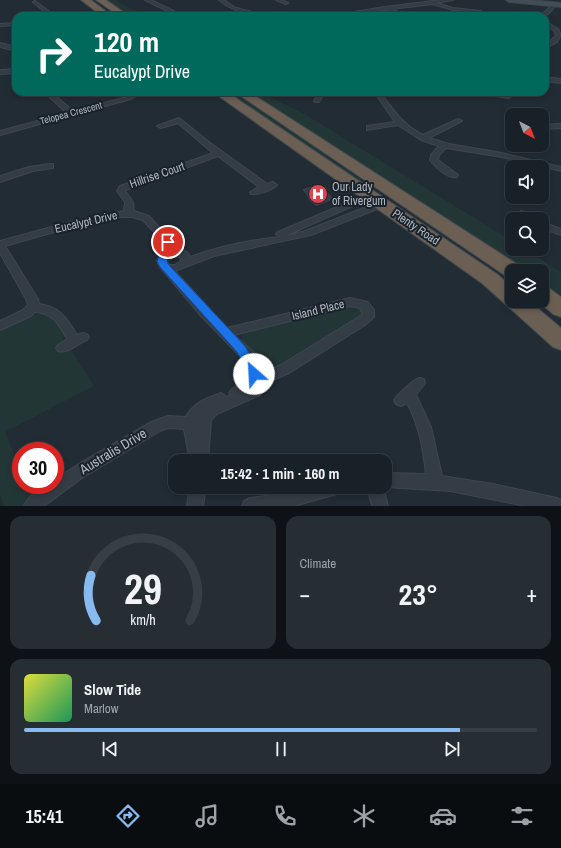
<!DOCTYPE html>
<html lang="en">
<head>
<meta charset="utf-8">
<style>
  :root { --surface:#192128; --page:#262e34; --text:#f1f3f6; --muted:#9fa3a8; --line:#373e45; --accent:#87bbef }
  body { margin:0; font-family:"Archivo Narrow",sans-serif; background:var(--page); color:var(--text); height:100vh; display:flex; flex-direction:column; font-size:15px; white-space:nowrap }
  * { box-sizing:border-box; margin:0 }
  p { font-size:13px; color:var(--muted) }
  .icon { flex:none; width:22px; height:22px; fill:none; stroke:currentColor; stroke-width:2; stroke-linecap:round; stroke-linejoin:round }
  .map { position:relative; height:506px; overflow:hidden }
  .side { display:flex; flex-direction:column; gap:10px; padding:10px; background:#0e1216; flex:1 }
  .side>* { flex:none }
  .banner { position:absolute; left:12px; top:12px; width:537px; height:84px; border-radius:12px; box-shadow:0 2px 6px #0003,0 0 0 1px var(--line); background:#00695c; color:#fff; overflow:hidden }
  .needle { width:26px; rotate:138deg }
  .fabs { position:absolute; left:505px; top:108px; display:grid; gap:8px }
  .fabs a { display:grid; place-items:center; width:44px; height:44px; border-radius:8px; background:var(--surface); box-shadow:0 2px 6px #0003,0 0 0 1px var(--line); font-size:20px }
  .speed { position:absolute; left:12px; top:442px; display:flex; gap:8px; font-size:20px; font-weight:700; text-align:center }
  .speed>* { display:grid; place-content:center; width:52px; height:52px; border-radius:50%; background:var(--surface); box-shadow:0 2px 6px #0003,0 0 0 1px var(--line); line-height:1 }
  .speed .limit { border:6px solid #d22; background:#fff; color:#111 }
  .pin { position:absolute; display:grid; place-items:center; width:34px; height:34px; color:#fff; margin:-17px; border:2px solid #fff; border-radius:50%; box-shadow:0 1px 4px #0007 }
  .me { position:absolute; width:44px; margin:-22px; rotate:334deg; stroke-linejoin:round; filter:drop-shadow(0 0 3px #0008) }
  .turn { display:flex; align-items:center; gap:14px; height:84px; padding:0 16px; font-size:18px }
  .turn .icon { width:52px; height:52px; stroke-width:2.5 }
  .turn b { display:block; font-size:28px; line-height:34px }
  .big { font-size:30px; font-weight:800; line-height:1.1 }
  .side .widget { flex:1; display:flex; flex-direction:column; justify-content:center; gap:6px; min-width:0; padding:0 14px; border-radius:12px; background:var(--page) }
  .side .dial { align-items:center; gap:0 }
  .dial svg { height:104px; overflow:visible; fill:none; stroke:var(--line); stroke-width:7; stroke-linecap:round; text-anchor:middle }
  .dial text { fill:var(--text); stroke:none }
  .song { display:flex; align-items:center; gap:12px }
  .cover { width:48px; height:48px; border-radius:6px; background:linear-gradient(135deg,hsl(60 70% 55%),hsl(150 70% 35%)) }
  .played { height:4px; border-radius:2px; background:linear-gradient(90deg,var(--accent) 85%,var(--line) 85%) }
  .keys { display:flex; justify-content:space-around; direction:ltr }
  .heat { display:flex; justify-content:space-between; align-items:center; font-size:22px; direction:ltr }
  .side .tiles { flex:1; display:grid; gap:10px; grid-template-columns:1fr 1fr }
  .widget:last-child { grid-column:span 2 }
  .trip { position:absolute; left:168px; top:454px; width:224px; height:40px; border-radius:12px; background:var(--surface); box-shadow:0 2px 6px #0003,0 0 0 1px var(--line); font-weight:800; line-height:40px; text-align:center }
  .tab-bar { display:flex; height:64px; justify-content:space-around; align-items:center; background:#0a0d10; color:var(--muted) }
  .tab-bar .icon { width:28px; height:28px }
  .tab-bar .current { color:var(--accent) }
  .tab-bar b { font-size:18px; color:var(--text) }
  .map>svg:first-child { display:block }
  .green { fill:#233636 }
  .building { fill:#33404b; stroke:#1c242c }
  .lines { fill:none; stroke-linecap:round; stroke-linejoin:round }
  .street-casing { stroke:#3e464f; stroke-width:2 }
  .secondary-casing { stroke:#3e464f; stroke-width:2 }
  .highway-casing { stroke:#3f4850; stroke-width:2 }
  .street { fill:#343d45; fill-rule:evenodd }
  .secondary { fill:#434d58; fill-rule:evenodd }
  .highway { fill:#6b5e52; fill-rule:evenodd }
  .route { fill:#1a73e8; stroke:#114b97 }
  .labels { text-anchor:middle; dominant-baseline:central; stroke-width:4; stroke-linejoin:round; paint-order:stroke }
  .far-street-label { font-size:10px; fill:#afb8c2; stroke:#1a222a }
  .street-label { font-size:12px; fill:#afb8c2; stroke:#1a222a }
  .poi-label { font-size:12px; fill:#afb8c2; stroke:#1a222a; text-anchor:start }
  .near-street-label { font-size:14px; fill:#afb8c2; stroke:#1a222a }
</style>
</head>
<body>
<div class="map">
<svg width="561" height="506" viewBox="0 0 561 506">
  <rect width="100%" height="100%" fill="#212c35"/>
  <g class="green">
    <path d="M105,0h11l29,16h-15z"/>
    <path d="M225,92h10l74,50 10,8 50,35 -4,1z"/>
    <path d="M248,92h13l45,23 206,126v8h12l37,23v24l-19,-15v-10h-16z"/>
    <path d="M353,305l8,4 2,5 -1,3 -78,48 -8,2 -12,-2 -22,-25 1,-6 3,-3z"/>
    <path d="M43,312l7,1c7,10 16,17 12,30l7,4 25,39 -89,46 16,39v14h6l6,14 -8,7h-21l-4,-11v-166z"/>
  </g>
  <path class="building" d="M317,184l19,15 -20,8 -8,-7 -2,-5 -5,-6z"/>
  <g class="lines">
    <defs>
      <g id="street">
        <path d="M145,0h6l33,16h-6z"/>
        <path d="M219,0h5l12,8 34,8c-18,0 -37,-4 -51,-16z"/>
        <path d="M276,0h6l6,3 -2,1z"/>
        <path d="M441,0h12l-17,3 17,5 28,3 -2,1 -26,-2 -21,-6 -40,5 15,7h-6l-15,-6 -45,6h-13l57,-9z"/>
        <path d="M35,1l15,11v4h-4v-3l-13,-11z"/>
        <path d="M552,3l4,1c-4,7 -8,12 -16,12l9,-8z"/>
        <path d="M545,21l13,8 3,6 -4,7 -12,7v-4l11,-9 -2,-5 -9,-7z"/>
        <path d="M16,23v2l-16,1v-2z"/>
        <path d="M0,43l16,4v4l-16,-4z"/>
        <path d="M16,69v4l-16,1v-4z"/>
        <path d="M545,77l16,2v4l-16,-2z"/>
        <path d="M44,92h7l22,19 54,-14 8,-5h8l-12,7 -131,36v-4l67,-18z"/>
        <path d="M319,92h6l-6,10h-4l-1,-1z"/>
        <path d="M374,92h6c13,18 23,33 43,43l33,-15 2,-1 4,2 -33,17 20,6 53,9 59,14v4l-59,-14 -56,-9 -7,7 -1,5 20,15 -1,2c-10,2 -21,-10 -27,-17l1,-5 8,-9 -18,-6 -23,-15 -31,5v-4l28,-4z"/>
        <path d="M477,92c10,0 27,-2 35,4l-3,2 -29,-4z"/>
        <path d="M179,118l30,24 58,42 6,-2 4,3c-5,5 -19,10 -26,9l-1,-2 9,-5 -41,-31 -92,34 -1,1 8,11 1,9 15,5 25,28 14,9 2,4c28,-10 59,-17 90,-20l-4,-3 2,-2 90,-38h6l1,2 -90,40 20,-5 74,-29 3,-1 4,3 -1,2 -74,29 -97,21 -39,15 52,57 123,-30 18,4 6,8v7l-9,8 -76,48 -18,8 -5,9 -6,5 -43,19 -6,6 -3,41h-18l-6,-32 -16,-1 -8,3 -78,47 -38,28h-20c5,-11 20,-21 31,-21v-6l32,-20 64,-37 17,-6 18,1c7,-14 21,-19 35,-24l6,4 4,-2 -2,-2c4,-7 13,-9 18,-16v-7l-8,-15 -37,-38 -42,-50 -3,-6 4,-6 9,-5 -27,-30 -11,-3h-13l-47,10 -67,19 33,53 1,5c20,2 28,14 38,31l6,-2 4,1 2,3 -2,3c-9,3 -19,14 -29,11l-2,-3 2,-3 9,-6c-8,-15 -14,-26 -32,-27l-4,4 -31,14v-9l23,-11 5,-5 -2,-6 -26,-46v-12l70,-19 54,-11 1,-9 -8,-11 3,-5 93,-33 -35,-30 -17,5 -4,-2zM173,256l7,1 1,4 -6,4h-6l-2,-4zM350,306c7,1 12,1 12,9l-81,50 -11,5 -9,-12 -27,-23z"/>
        <path d="M561,124v4l-19,1v-4z"/>
        <path d="M50,164h3v4l-20,3 -33,11v-6l29,-9z"/>
        <path d="M522,211l14,8c-7,0 -14,1 -19,-5l2,-2z"/>
        <path d="M542,222l19,7v6l-19,-7z"/>
        <path d="M419,378l5,1 1,4 -9,12 15,32 11,49 51,8 64,14 4,2v6h-35l-76,-15 -65,-4v-14l41,1c-3,-25 -7,-49 -19,-71l-6,3 -5,-2 -2,-4c3,-5 19,-20 25,-22z"/>
        <path d="M190,487h16l-3,19h-16z"/>
        <path d="M309,487h36l-3,5 -5,2 -43,12h-52l2,-5 6,-3 31,-4z"/>
        <path d="M367,487h16l5,19h-16z"/>
      </g>
      <path id="secondary" d="M506,0h24l31,3v4l-52,-5z"/>
      <g id="highway">
        <path d="M81,0h10l21,16h-10z"/>
        <path d="M96,0h10l23,16h-10z"/>
        <path d="M213,92h14l270,182 15,13v14h17l32,27v22l-8,-3 -70,-63z"/>
        <path d="M235,92h14l271,174 3,5h-11v6l-6,-1z"/>
        <path d="M542,286l7,2 12,9v20l-8,-3 -15,-13h4z"/>
      </g>
    </defs>
    <use href="#street" class="street-casing"/>
    <use href="#secondary" class="secondary-casing"/>
    <use href="#highway" class="highway-casing"/>
    <use href="#street" class="street"/>
    <use href="#secondary" class="secondary"/>
    <use href="#highway" class="highway"/>
  </g>
  <path class="route" d="M162,236h6l5,6 -3,3c1,6 -4,13 -2,19l77,82 10,17 5,11 -2,4 -4,1 -4,-1 -4,-11 -9,-15 -77,-85 -3,-6 4,-11 -1,-12z"/>
  <defs>
    <symbol id="hospital-disc" viewBox="-11 -11 22 22"><circle r="9.5" fill="#e0444e" stroke="#1a222a"/><path d="M-5-5h3v3.5h4V-5h3V5h-3V1.5h-4V5h-3Z" fill="#fff"/></symbol>
  </defs>
  <g fill-rule="evenodd">
    <use href="#hospital-disc" x="307" y="183" width="22" height="22"/>
  </g>
  <g class="labels">
    <g class="far-street-label">
      <text transform="translate(71 113) rotate(-15)">Telopea Crescent</text>
    </g>
    <g class="street-label">
      <text transform="translate(157 175) rotate(-19)">Hillrise Court</text>
      <text transform="translate(86 222) rotate(-13)">Eucalypt Drive</text>
      <text transform="translate(416 227) rotate(34)">Plenty Road</text>
      <text transform="translate(318 310) rotate(-14)">Island Place</text>
    </g>
    <g class="poi-label">
      <text x="332" y="187">Our Lady<tspan x="332" dy="14">of Rivergum</tspan></text>
    </g>
    <g class="near-street-label">
      <text transform="translate(113 451) rotate(-31)">Australis Drive</text>
    </g>
  </g>
</svg>
<div class="fabs">
<a><svg class="needle" viewBox="-14 -14 28 28"><path d="M0-13l5 13h-10z" fill="#e53935"/><path d="M0 13l5-13h-10z" fill="#9fa3a8"/></svg></a>
<a><svg class="icon" aria-label="sound" viewBox="0 0 24 24"><path d="M4 9h4l5-4v14l-5-4H4zM17 9q2 3 0 6"/></svg></a>
<a><svg class="icon" aria-label="search" viewBox="0 0 24 24"><circle cx="10" cy="10" r="6"/><path d="M15 15l6 6"/></svg></a>
<a><svg class="icon" aria-label="layers" viewBox="0 0 24 24"><path d="M12 4l9 5-9 5-9-5zM3 14l9 5 9-5"/></svg></a>
</div>
<div class="speed"><div class="limit">30</div></div>
<div class="pin" style="left:168px;top:242px;background:#d93025"><svg class="icon" aria-label="arrive" viewBox="0 0 24 24"><path d="M6 21V4h12l-3 4 3 4H6"/></svg></div>
<svg class="me" style="left:254px;top:374px" viewBox="-20 -20 40 40"><circle r="19" fill="#fff"/><path d="M0-13L10 11 0 6-10 11z" fill="#1a73e8"/></svg>
<div class="trip">15:42 · 1 min · 160 m</div>
<div class="banner">
<div class="turn"><svg class="icon" aria-label="right" viewBox="0 0 24 24"><path d="M7 20v-9h11M14 6l5 5-5 5"/></svg><div><b>120 m</b>Eucalypt Drive</div></div>
</div>
</div>
<section class="side">
<div class="tiles">
<div class="widget dial"><svg viewBox="0 0 100 80">
<path d="M14 69A42 42 0 1 1 86 69"/>
<path d="M14 69A42 42 0 0 1 10 34" stroke="#87bbef"/>
<text x="50" y="56" font-size="32" font-weight="700">29</text>
<text x="50" y="72" font-size="11">km/h</text>
</svg></div>
<div class="widget"><p>Climate</p>
<div class="heat"><a>−</a><b class="big">23°</b><a>+</a></div>
</div>
<div class="widget">
<div class="song"><i class="cover"></i><div><b>Slow Tide</b><p>Marlow</p></div></div>
<div class="played"></div>
<div class="keys"><svg class="icon" aria-label="previous" viewBox="0 0 24 24"><path d="M18 5L8 12l10 7zM5 5v14"/></svg><svg class="icon" aria-label="pause" viewBox="0 0 24 24"><path d="M8 5v14M16 5v14"/></svg><svg class="icon" aria-label="next" viewBox="0 0 24 24"><path d="M6 5l10 7-10 7zM19 5v14"/></svg></div>
</div>
</div>
</section>
<nav class="tab-bar">
<b>15:41</b>
<svg class="icon current" aria-label="directions" viewBox="0 0 24 24"><path d="M12 3l9 9-9 9-9-9zM9 14v-3h6M13 9l2 2-2 2"/></svg>
<svg class="icon" aria-label="music" viewBox="0 0 24 24"><path d="M9 18V5l10-2v13"/><circle cx="6" cy="18" r="3"/><circle cx="16" cy="16" r="3"/></svg>
<svg class="icon" aria-label="phone" viewBox="0 0 24 24"><path d="M5 4h4l2 5-3 2q2 4 5 5l2-3 5 2v4C11 20 4 13 5 4z"/></svg>
<svg class="icon" aria-label="climate" viewBox="0 0 24 24"><path d="M12 3v18M4 7l16 10M4 17L20 7"/></svg>
<svg class="icon" aria-label="car" viewBox="0 0 24 24"><path d="M5 17H2v-5l4-1 3-4h7l3 4 3 1v5h-3M9 17h6M6 11h13"/><circle cx="7" cy="17" r="2"/><circle cx="17" cy="17" r="2"/></svg>
<svg class="icon" aria-label="filters" viewBox="0 0 24 24"><path d="M4 7h16M4 17h16"/><circle cx="9" cy="7" r="2"/><circle cx="15" cy="17" r="2"/></svg>
</nav>
</body>
</html>
